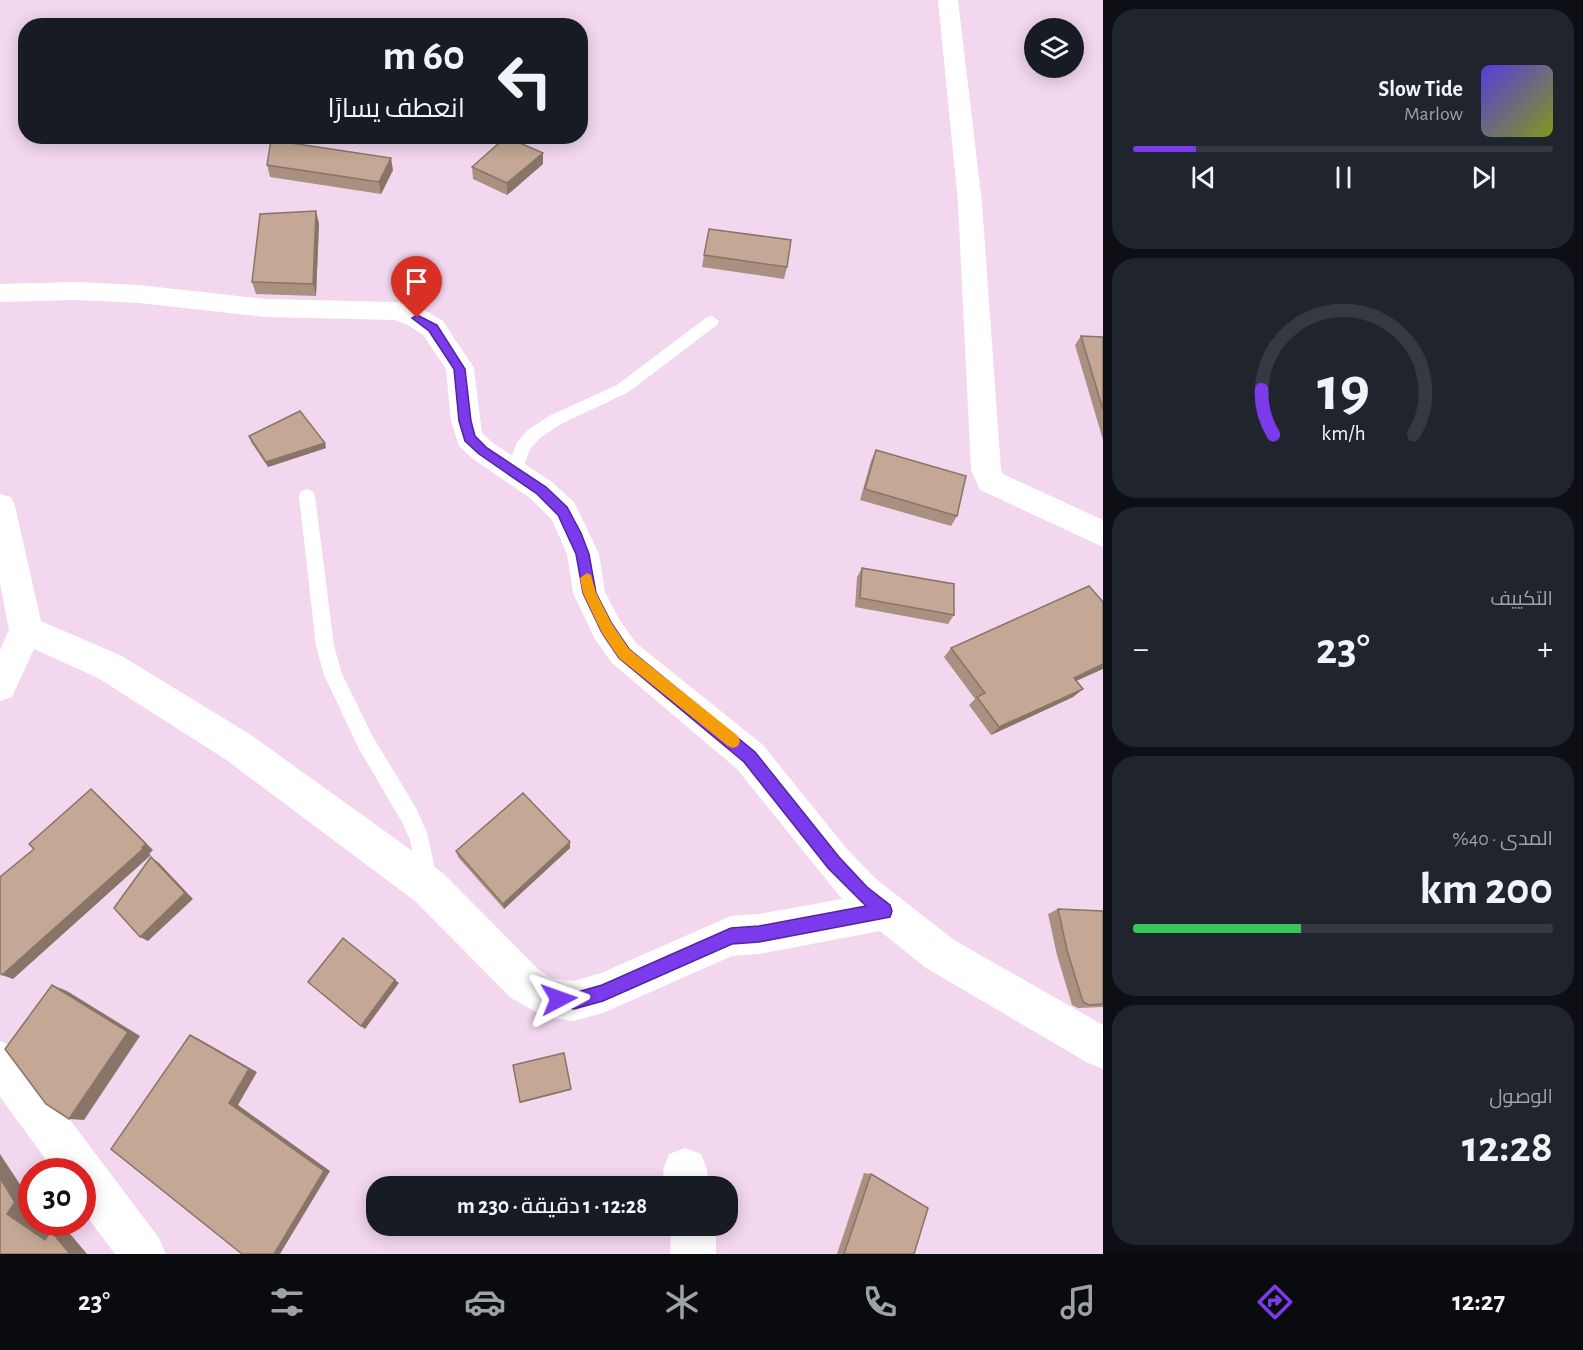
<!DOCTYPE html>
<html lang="ar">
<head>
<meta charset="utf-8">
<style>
  :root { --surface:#171b24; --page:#20242c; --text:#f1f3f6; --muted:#9ea1a6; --line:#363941; --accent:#7c3aed }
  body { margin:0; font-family:"Alegreya Sans",Cairo,sans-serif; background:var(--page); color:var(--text); direction:rtl; height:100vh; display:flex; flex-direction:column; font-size:22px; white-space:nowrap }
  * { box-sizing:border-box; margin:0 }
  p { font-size:20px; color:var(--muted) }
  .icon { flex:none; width:33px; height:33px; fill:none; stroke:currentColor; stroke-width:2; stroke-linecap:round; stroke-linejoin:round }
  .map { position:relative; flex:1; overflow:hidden; direction:ltr }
  .sheet { display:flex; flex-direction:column; gap:9px; padding:9px; background:#0d0f14; width:480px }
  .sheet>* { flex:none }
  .top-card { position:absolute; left:18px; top:18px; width:570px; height:126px; border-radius:24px; box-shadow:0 3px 15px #0003; direction:rtl; background:#171b24; color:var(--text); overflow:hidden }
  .buttons { position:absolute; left:1024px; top:18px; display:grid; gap:12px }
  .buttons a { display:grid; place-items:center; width:60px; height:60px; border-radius:50%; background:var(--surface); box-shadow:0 3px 15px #0003; font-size:30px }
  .speed { position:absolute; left:18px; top:1158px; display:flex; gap:12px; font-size:30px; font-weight:700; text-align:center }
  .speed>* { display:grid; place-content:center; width:78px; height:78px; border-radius:50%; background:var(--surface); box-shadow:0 3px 15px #0003; line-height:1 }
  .speed .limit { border:9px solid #d22; background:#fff; color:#111 }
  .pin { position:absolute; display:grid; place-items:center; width:51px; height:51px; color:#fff; margin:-62px -26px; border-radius:50% 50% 50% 0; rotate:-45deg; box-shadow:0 0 6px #0007 }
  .pin .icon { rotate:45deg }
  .me { position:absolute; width:66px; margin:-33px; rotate:86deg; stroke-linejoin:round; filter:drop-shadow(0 0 4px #0008) }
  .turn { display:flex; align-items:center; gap:21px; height:126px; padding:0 24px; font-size:27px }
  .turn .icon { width:78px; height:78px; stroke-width:2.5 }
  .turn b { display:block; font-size:42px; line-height:51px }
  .big { font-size:45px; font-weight:600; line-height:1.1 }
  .sheet .widget { flex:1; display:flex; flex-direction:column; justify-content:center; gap:9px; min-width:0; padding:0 21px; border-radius:24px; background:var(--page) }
  .sheet .dial { align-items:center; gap:0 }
  .dial svg { height:156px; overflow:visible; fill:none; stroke:var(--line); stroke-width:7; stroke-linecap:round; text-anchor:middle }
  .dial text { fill:var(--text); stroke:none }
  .song { display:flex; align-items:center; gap:18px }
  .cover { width:72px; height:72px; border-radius:9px; background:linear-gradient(135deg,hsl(250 70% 55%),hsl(70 70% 35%)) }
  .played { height:6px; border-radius:3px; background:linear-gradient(90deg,var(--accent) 15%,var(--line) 15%) }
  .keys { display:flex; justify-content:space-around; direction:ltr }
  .heat { display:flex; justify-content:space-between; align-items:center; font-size:33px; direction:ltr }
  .charge { height:9px; border-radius:4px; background:linear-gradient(90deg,#34c759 40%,var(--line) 0) }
  .trip { position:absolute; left:366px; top:1176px; width:372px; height:60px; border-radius:24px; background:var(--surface); box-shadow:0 3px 15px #0003; font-weight:600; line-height:60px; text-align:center; direction:rtl }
  .menu { display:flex; height:96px; justify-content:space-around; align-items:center; background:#090b0e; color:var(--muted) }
  .menu .icon { width:42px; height:42px }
  .menu .active { color:var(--accent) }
  .menu b { font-size:27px; color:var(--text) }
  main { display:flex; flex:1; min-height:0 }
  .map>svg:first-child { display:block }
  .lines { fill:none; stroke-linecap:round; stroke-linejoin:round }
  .lane { fill:#fff; fill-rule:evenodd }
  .street { fill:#fff; fill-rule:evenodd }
  .wall { fill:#a99080 }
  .shaded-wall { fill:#897568 }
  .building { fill:#c4a795; stroke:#897568; stroke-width:1.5 }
  .route { fill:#7c3aed; stroke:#51269a; stroke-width:1.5 }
  .slow { fill:#f59e0b }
</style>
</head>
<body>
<main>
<section class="sheet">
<div class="widget">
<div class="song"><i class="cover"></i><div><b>Slow Tide</b><p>Marlow</p></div></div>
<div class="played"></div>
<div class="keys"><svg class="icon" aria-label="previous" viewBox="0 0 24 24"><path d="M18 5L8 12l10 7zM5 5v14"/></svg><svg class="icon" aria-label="pause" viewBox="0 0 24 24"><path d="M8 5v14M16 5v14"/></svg><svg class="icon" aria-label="next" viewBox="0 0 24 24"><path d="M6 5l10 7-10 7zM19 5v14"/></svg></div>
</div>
<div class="widget dial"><svg viewBox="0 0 100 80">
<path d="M14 69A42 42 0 1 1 86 69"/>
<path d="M14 69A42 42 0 0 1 8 46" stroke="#7c3aed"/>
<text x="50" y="56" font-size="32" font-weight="700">19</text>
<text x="50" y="72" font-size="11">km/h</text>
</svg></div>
<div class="widget"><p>التكييف</p>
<div class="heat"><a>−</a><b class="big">23°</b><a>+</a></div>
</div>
<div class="widget"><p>المدى · 40%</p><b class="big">200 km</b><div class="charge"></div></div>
<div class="widget"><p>الوصول</p><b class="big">12:28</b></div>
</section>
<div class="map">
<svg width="1103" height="1254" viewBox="0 0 1103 1254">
  <rect width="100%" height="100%" fill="#f2d7ef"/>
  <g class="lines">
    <g class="lane">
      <path d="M712,316l7,5 -2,4 -90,68 -66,31 -21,14 -10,11 -10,27 -6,1 -6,-1 -2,-5 11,-29 11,-12 21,-14 68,-31 90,-68z"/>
      <path d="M307,489l6,2 2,5 19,150 8,28 31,63 43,71 11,25 11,50 -3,7 -7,3 -7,-3 -11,-50 -8,-18 -43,-73 -35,-74 -8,-29 -17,-150 2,-5z"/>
    </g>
    <g class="street">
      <path d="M938,0h20l24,203 19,267 2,4 100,46v27l-123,-57 -9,-20 -13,-267z"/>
      <path d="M76,282l63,3 127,14 130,3 30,9 17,10 31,47 8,65 11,10 59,39 22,20 25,52 6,38 14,27 17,24 127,102 84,104 29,30 78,61 149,85v44l-15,-6 -162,-95 -46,-37 -121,23 -27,2 -129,57 -29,8 -29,-4 -34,-19 -96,-97 -190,-142 -127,-81 -64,-29 -22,48 -12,4v-51l9,-20 -9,-47v-89l11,3 4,9 26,115 81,35 129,79 192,138 96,97 12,8 23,3 27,-8 130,-57 28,-2 83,-15 -105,-130 -125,-106 -17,-24 -22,-46 -6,-39 -15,-34 -22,-22 -57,-39 -14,-13 -8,-25 -5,-52 -23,-34 -15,-10 -13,-5 -129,-3 -127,-14 -63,-3 -76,2v-18z"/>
      <path d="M0,1041l15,6 144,191 7,16h-51l-33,-44v-38h-27l-55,-75z"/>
      <path d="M685,1148l16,6 6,16 2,16h-44l-2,-16 6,-16z"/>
      <path d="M671,1226h45v28h-46z"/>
    </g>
  </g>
  <g class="wall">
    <path d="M543,153v11l-36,31 -34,-16 -1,-12z"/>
    <path d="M267,165l126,5 -12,24 -111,-17z"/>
    <path d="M319,223l-3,73 -60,-2 -4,-12z"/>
    <path d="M704,255l83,12 -3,12 -82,-12z"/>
    <path d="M1081,336l22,1v103l-28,-95z"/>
    <path d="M249,436l77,12 -58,19 -17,-25z"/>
    <path d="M876,450l81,66 -6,10 -91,-26 11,-39z"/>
    <path d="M862,568l92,47 -6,9 -93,-17 2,-30z"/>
    <path d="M951,648l125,33 7,8 -10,8 -82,38 -22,-30 6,-6 -31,-42z"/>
    <path d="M570,848l-66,61 -46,-52 -2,-6z"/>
    <path d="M1058,909l45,2v96l-25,1 -6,-3 -15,-50 -9,-41z"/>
    <path d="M864,1173l7,1 43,80h-77z"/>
  </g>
  <g class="shaded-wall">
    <path d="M543,153v11l-36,31v-12z"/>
    <path d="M391,158l2,12 -12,24 -2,-12z"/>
    <path d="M316,211l3,12 -3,73 -3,-12z"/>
    <path d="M325,443l1,5 -58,19 -2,-5z"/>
    <path d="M1103,664v5l-38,17 9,-8z"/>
    <path d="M1083,689l-10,8 -82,38 8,-8z"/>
    <path d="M91,789l8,7 54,54 -4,4 2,1 -138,124 -11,-4z"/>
    <path d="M570,842v6l-66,61 -1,-5z"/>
    <path d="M151,857l8,6 34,36 -45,42 -8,-4z"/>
    <path d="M395,980l4,3 -34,46 -4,-3z"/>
    <path d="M52,985l15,6 73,45 -56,84 -15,-1z"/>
    <path d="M190,1035l9,4 58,33 -19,33 92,66 -50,83h-6l-45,-151z"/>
    <path d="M571,1089v1l-51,13v-1z"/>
    <path d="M0,1154l31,47 -8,12 9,5v4h6l14,10 -1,-1 15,-2 21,25h-17l-25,-14 -38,-26 -7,-36z"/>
  </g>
  <g class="building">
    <path d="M506,137l37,16 -36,30 -35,-16z"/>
    <path d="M271,140l120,18 -12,24 -112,-17z"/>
    <path d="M316,211l-3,73 -61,-2 8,-68z"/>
    <path d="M709,229l82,11 -4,27 -83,-12z"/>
    <path d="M1081,336l22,1v73z"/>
    <path d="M300,411l25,32 -59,19 -17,-26z"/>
    <path d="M876,450l90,26 -9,40 -92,-27z"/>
    <path d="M862,568l92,16v31l-94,-17z"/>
    <path d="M1089,586l14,16v62l-29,14 9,11 -84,38 -22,-30 8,-4 -34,-45z"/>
    <path d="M91,789l55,55 -4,3 1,2 -141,126 -2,-2v-96l34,-28 -5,-5z"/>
    <path d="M523,793l47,49 -67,62 -47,-53z"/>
    <path d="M151,857l34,36 -45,44 -26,-29z"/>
    <path d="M1058,909l45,2v93l-14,1 -6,-3 -16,-52z"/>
    <path d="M343,938l52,42 -34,46 -53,-44z"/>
    <path d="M52,985l76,47 -59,87 -23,-15 -41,-55z"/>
    <path d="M190,1035l59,34 -20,34 95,68 -50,83h-32l-131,-105z"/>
    <path d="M564,1053l7,36 -51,13 -7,-37z"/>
    <path d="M871,1174l57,34 -14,46h-70z"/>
    <path d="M0,1178l15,24 -8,12 38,26 6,-9 19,23h-70z"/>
  </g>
  <path class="route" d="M417,315l20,10 28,44 6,52 4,15 12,12 59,39 21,20 14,26 8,21 7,39 16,31 17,25 126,103 84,105 28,30 23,18 2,6 -2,6 -131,25 -27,2 -129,57 -29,8 -21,-4 -2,-6 2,-6 6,-3 15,3 28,-8 129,-57 28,-2 107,-20 -38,-38 -84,-106 -125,-104 -17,-25 -19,-40 -7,-39 -18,-39 -21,-21 -58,-40 -14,-13 -6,-20 -5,-52 -25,-38 -17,-13z"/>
  <path class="slow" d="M587,573l4,2 5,18 16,31 17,25 109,87 2,5 -2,5 -5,2 -5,-2 -109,-88 -17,-25 -19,-40 -3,-15z"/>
</svg>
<div class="buttons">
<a><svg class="icon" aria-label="layers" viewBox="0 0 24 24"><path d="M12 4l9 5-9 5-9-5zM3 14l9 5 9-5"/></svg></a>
</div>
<div class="speed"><div class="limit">30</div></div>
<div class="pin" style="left:417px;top:318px;background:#d93025"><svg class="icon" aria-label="arrive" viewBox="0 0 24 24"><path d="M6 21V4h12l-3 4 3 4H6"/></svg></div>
<svg class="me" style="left:559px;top:999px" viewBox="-20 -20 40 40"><path d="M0-17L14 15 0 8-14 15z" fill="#7c3aed" stroke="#fff" stroke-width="4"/></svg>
<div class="trip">12:28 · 1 دقيقة · 230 m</div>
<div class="top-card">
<div class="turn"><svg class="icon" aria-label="left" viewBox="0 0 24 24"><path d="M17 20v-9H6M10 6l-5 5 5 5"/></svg><div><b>60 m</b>انعطف يسارًا</div></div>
</div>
</div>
</main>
<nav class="menu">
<b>12:27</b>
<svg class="icon active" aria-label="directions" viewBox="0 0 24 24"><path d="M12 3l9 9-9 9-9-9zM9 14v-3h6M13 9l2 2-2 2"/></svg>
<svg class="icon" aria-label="music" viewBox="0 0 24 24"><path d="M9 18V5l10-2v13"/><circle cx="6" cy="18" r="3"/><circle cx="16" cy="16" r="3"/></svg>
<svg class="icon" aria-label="phone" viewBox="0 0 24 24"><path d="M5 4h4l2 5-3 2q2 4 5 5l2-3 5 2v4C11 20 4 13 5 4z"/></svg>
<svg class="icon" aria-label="climate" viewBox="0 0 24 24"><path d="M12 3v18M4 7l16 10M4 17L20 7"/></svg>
<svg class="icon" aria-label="car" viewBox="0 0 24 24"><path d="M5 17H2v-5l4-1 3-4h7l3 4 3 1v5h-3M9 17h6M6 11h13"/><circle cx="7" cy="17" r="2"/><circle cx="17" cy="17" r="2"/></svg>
<svg class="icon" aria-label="filters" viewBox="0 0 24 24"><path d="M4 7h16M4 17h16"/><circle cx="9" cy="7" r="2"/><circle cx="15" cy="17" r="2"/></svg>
<b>23°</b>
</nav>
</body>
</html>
